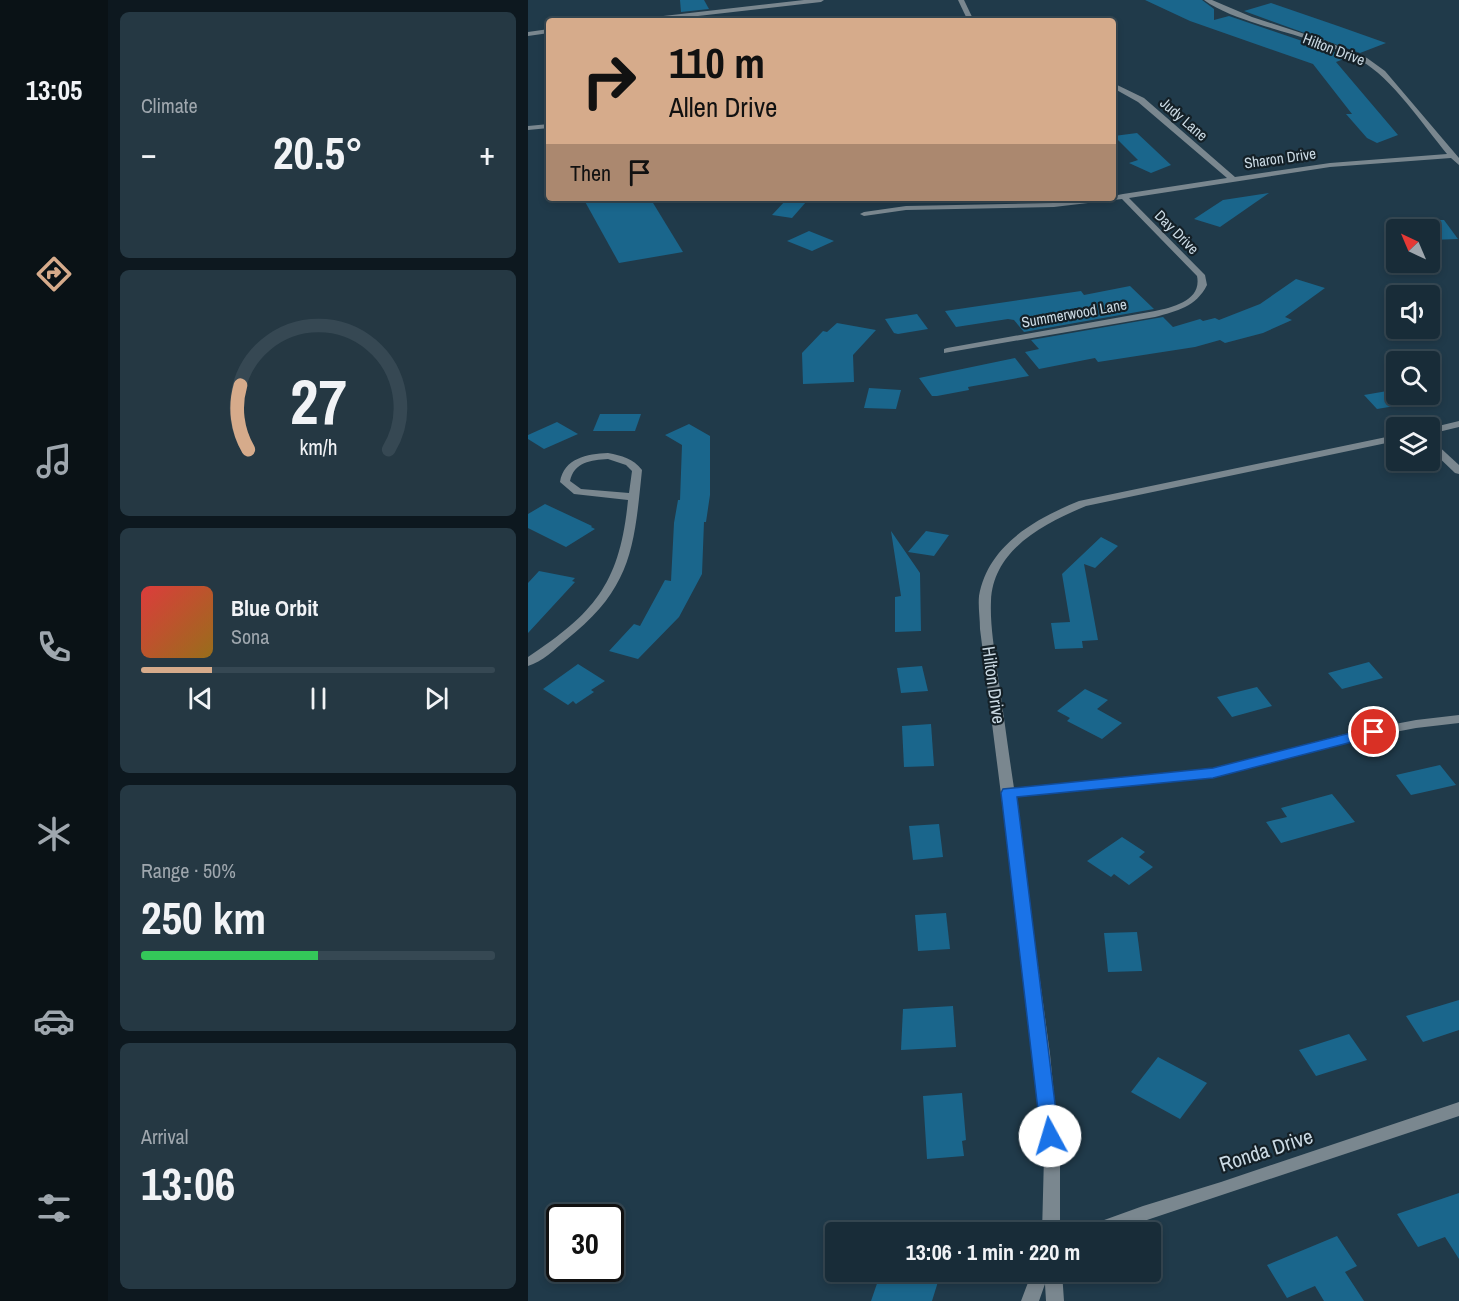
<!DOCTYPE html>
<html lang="en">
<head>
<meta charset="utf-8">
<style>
  :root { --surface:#182c38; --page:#253843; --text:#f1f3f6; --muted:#9fa7ae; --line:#364853; --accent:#d6ab8b }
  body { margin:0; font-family:"Archivo Narrow",sans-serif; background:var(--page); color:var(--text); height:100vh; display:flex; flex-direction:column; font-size:22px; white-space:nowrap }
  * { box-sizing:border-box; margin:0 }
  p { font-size:20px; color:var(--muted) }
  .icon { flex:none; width:33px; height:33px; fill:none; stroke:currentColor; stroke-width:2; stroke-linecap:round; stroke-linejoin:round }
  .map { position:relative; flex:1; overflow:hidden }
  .sheet { display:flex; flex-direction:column; gap:12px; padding:12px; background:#0d181f; width:420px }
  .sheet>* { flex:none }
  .banner { position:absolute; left:18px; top:18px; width:570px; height:183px; border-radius:6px; box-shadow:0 3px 9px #0003,0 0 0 2px var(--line); background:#d6ab8b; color:#111; overflow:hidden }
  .needle { width:39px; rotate:316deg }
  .buttons { position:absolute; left:858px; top:219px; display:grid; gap:12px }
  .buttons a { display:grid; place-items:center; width:54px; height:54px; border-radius:6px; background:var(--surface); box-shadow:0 3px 9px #0003,0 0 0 2px var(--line); font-size:30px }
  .speed { position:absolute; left:18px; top:1204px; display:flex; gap:12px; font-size:30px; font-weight:700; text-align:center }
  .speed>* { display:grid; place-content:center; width:78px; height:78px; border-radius:50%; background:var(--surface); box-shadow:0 3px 9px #0003,0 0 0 2px var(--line); line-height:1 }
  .speed .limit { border:3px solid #111; border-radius:9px; background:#fff; color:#111 }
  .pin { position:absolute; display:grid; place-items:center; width:51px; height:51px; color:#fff; margin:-26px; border:3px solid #fff; border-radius:50%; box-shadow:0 2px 6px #0007 }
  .me { position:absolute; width:66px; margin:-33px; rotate:354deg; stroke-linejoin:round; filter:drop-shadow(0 0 4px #0008) }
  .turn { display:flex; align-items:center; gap:21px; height:126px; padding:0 24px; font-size:27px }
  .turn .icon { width:78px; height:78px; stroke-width:2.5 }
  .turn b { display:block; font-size:42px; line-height:51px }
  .then { display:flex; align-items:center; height:57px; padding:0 24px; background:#0003; gap:12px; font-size:22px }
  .big { font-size:45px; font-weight:700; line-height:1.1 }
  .sheet .tile { flex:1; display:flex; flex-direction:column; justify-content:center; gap:9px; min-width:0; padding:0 21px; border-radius:9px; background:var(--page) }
  .sheet .dial { align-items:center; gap:0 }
  .dial svg { height:156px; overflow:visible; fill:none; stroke:var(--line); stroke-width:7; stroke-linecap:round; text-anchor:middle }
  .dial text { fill:var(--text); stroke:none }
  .song { display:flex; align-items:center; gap:18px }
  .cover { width:72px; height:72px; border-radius:9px; background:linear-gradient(135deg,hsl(0 70% 55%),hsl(40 70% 35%)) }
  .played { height:6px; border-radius:3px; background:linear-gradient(90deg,var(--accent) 20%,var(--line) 20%) }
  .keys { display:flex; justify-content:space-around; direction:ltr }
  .heat { display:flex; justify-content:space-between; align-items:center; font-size:33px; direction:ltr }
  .charge { height:9px; border-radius:4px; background:linear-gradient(90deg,#34c759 50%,var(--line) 0) }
  .trip { position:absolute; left:297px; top:1222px; width:336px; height:60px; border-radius:6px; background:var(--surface); box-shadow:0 3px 9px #0003,0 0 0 2px var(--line); font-weight:700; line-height:60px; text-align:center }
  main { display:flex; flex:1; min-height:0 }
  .tab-bar { display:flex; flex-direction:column; width:108px; justify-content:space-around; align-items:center; background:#0a1216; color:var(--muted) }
  .tab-bar .icon { width:42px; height:42px }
  .tab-bar .current { color:var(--accent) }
  .tab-bar b { font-size:27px; color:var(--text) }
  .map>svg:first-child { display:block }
  .building { fill:#1a668c }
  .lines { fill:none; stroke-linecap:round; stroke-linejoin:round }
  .street { fill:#7a878f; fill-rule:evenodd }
  .route { fill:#1a73e8; stroke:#114b97; stroke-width:1.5 }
  .labels { text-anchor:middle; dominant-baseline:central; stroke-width:4.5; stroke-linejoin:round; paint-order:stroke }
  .far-street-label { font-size:15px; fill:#cbdae4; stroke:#142027 }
  .street-label { font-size:18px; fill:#cbdae4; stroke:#142027 }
  .near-street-label { font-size:21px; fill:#cbdae4; stroke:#142027 }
</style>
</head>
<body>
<main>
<nav class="tab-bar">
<b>13:05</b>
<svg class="icon current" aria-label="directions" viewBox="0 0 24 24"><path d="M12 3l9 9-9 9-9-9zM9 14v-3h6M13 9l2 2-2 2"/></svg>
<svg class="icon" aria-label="music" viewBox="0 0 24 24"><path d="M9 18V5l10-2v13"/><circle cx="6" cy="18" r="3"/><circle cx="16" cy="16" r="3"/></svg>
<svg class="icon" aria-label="phone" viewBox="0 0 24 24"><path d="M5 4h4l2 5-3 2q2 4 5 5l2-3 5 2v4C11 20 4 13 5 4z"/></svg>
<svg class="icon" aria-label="climate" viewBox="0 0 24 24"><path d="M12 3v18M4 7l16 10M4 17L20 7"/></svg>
<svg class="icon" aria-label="car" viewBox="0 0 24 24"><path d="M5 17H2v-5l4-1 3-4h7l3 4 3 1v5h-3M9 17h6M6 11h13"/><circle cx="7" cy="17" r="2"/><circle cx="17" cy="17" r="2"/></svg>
<svg class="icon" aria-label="filters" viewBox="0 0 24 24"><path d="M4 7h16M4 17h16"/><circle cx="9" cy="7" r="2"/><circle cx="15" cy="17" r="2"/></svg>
</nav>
<section class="sheet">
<div class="tile"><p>Climate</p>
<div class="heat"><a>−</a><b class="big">20.5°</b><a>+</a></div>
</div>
<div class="tile dial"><svg viewBox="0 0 100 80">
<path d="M14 69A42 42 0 1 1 86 69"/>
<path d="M14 69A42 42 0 0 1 10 36" stroke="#d6ab8b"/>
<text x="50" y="56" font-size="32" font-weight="700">27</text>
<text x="50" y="72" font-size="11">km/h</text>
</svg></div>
<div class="tile">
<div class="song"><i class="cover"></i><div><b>Blue Orbit</b><p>Sona</p></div></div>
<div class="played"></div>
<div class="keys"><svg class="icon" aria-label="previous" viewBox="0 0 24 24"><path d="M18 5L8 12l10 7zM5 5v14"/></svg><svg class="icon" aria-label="pause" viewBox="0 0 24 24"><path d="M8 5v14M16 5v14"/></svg><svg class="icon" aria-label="next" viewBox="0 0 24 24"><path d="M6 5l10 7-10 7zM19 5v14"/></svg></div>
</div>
<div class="tile"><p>Range · 50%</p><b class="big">250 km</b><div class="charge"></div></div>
<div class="tile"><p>Arrival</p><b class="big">13:06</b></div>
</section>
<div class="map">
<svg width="931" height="1301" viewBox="0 0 931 1301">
  <rect width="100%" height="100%" fill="#203a4a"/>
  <g class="building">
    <path d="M152,0h24l5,9 -28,3z"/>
    <path d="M617,0h57l12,9v11l15,-4 120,41 -13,5 62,73 -21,8 -10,-5 -21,-24h6l-39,-50 -123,-43z"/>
    <path d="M743,3l67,23 48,17 -26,10 -116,-42z"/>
    <path d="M609,133l34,32 -20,8 -22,-10 9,-3 -24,-24z"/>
    <path d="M741,193l-49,34 -26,-8 29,-19z"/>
    <path d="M55,198h67l33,54 -64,11z"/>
    <path d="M258,200l20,2 -14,16 -20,-3z"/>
    <path d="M902,220h14l14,19 -28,1z"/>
    <path d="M281,231l25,10 -22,10 -25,-10z"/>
    <path d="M768,279l29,9 -40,29 7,3 -29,13 -38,10 -5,-3 -25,7 -97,15 -3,-4 -56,11 -14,-17 14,-3 -8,-9 132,-23 10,10 27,-8 3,2 12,-3 4,2 41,-16z"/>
    <path d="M602,286l24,23 -130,23 -10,-12 -6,-1 -52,8 -11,-16 136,-20 3,4z"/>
    <path d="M389,314l11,15 -30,5 -4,-1 -9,-14z"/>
    <path d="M309,323l39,7 -23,25 1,27 -51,2 -1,-31 21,-22 4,1z"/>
    <path d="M487,358l14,18 -61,11 1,3 -32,6h-5l-13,-18z"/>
    <path d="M341,388l32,2 -5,19 -32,-1z"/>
    <path d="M865,390l14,14 -30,5 -13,-14z"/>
    <path d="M72,414h41l-6,17h-42z"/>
    <path d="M29,422l21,12 -34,15 -16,-10v-4z"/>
    <path d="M161,424l21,12v59l-4,27h-2l-2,52 -23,43 -41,42 -29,-8 25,-27 6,2 25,-46 6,1 3,-58 4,-23h2l2,-55 -17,-10z"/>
    <path d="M17,504l47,22 -1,1 4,2 -29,18 -38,-19v-14z"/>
    <path d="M363,531l29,42 1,58 -26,1v-35l6,-1z"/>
    <path d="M398,531l23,4 -15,21 -26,-4z"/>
    <path d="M573,537l17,9 -23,22 -11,-4 14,76 -16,1 1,7 -28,1 -4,-26 19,-1 -8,-48z"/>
    <path d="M11,571l36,7 -3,3 3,1 -47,51v-50z"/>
    <path d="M841,662l14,16 -41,11 -14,-16z"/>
    <path d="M50,664l27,17 -14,9 3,2 -18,12 -3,-3 -5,4 -25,-16z"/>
    <path d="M394,666l6,25 -27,2 -4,-25z"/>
    <path d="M729,687l15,19 -40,11 -15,-20z"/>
    <path d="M557,689l23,11 -11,9 25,14 -20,16 -35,-18 3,-3 -13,-7z"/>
    <path d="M403,724l3,42 -30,1 -2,-41z"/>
    <path d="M912,765l16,20 -45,10 -15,-20z"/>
    <path d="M804,794l23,28 -74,21 -15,-21 21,-5 -6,-9z"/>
    <path d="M411,824l4,33 -30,3 -4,-34z"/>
    <path d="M594,837l23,15 -6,5 14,10 -24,18 -15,-11 -3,3 -24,-16z"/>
    <path d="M418,913l4,36 -32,2 -3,-36z"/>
    <path d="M609,932l5,39 -34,1 -4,-39z"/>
    <path d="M931,1000v30l-36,12 -17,-26z"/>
    <path d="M425,1006l3,41 -55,3 2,-41z"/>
    <path d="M821,1034l18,26 -51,16 -17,-26z"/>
    <path d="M630,1057l49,26 -27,36 -49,-27z"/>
    <path d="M434,1093l4,47 -4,1 2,15 -37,3 -4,-63z"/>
    <path d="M931,1193v66l-14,-22 -27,10 -21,-33z"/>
    <path d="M809,1236l20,30 -12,6 19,29h-40l-9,-15 -28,12 -20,-33z"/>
    <path d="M353,1272l18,4 1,-4h41l-9,29h-61z"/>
  </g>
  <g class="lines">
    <g class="street">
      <path d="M276,0h20l-3,2 -167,19h-20l3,-2z"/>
      <path d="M430,0h6l10,21h-6z"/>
      <path d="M676,0h8l40,17 71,23 44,18 18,13 74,87v7l-8,-7 -121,9 -201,31 76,77 2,10c-11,22 -30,26 -52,32l-211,36v-4l3,-1 208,-37c19,-4 47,-11 42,-35l-75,-77 -68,8 -148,3 -42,6 -4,-2 4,-2 42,-6 148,-3 37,-5h22v-2l10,-2 104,-16 -89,-76 -25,-14v-5l31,15 91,79 95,-14 117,-9c-23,-28 -56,-77 -86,-93 -32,-18 -69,-26 -103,-37 -18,-6 -39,-13 -54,-24z"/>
      <path d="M21,29v4l-21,3v-4z"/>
      <path d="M21,124v4l-21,2v-4z"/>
      <path d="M931,421v6l-29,7v-6z"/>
      <path d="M868,435v6l-310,65c-41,17 -93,43 -95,95 -1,23 3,46 6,68 6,40 11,80 17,119l199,-19 140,-37 63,-12 43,-5v8l-43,5 -63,12 -140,37 -198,20 35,257 10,102v77h-18l2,-77 -10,-102 -54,-425c0,-11 -2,-22 -1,-33 9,-51 56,-77 100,-95z"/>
      <path d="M902,441l4,1 25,23v9l-4,-1 -25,-24z"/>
      <path d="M80,453c14,3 25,5 34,17 -8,78 -10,118 -76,170 -11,9 -24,22 -38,26v-9c68,-45 92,-75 100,-157l-54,-6 -14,-12c4,-24 27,-28 48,-29zM80,459l18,6 6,6 -3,22 -48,-4 -11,-8c4,-19 21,-21 38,-22z"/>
      <path d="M931,1102v14l-351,117h-29l3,-5 61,-22 78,-24z"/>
      <path d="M504,1272h30l2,29h-18l-1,-17 -6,17h-18z"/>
    </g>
  </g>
  <path class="route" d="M846,727l7,5 -2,3 -166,43 -196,19 42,339 -2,5 -7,2 -7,-2 -2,-5 -40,-343 2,-4 210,-21z"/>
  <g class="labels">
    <g class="far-street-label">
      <text transform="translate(806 49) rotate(21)">Hilton Drive</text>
      <text transform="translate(656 119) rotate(41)">Judy Lane</text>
      <text transform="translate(752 158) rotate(-8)">Sharon Drive</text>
      <text transform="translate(649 232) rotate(45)">Day Drive</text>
      <text transform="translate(546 313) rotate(-10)">Summerwood Lane</text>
    </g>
    <g class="street-label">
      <text transform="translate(466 685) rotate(82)">Hilton Drive</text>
    </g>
    <g class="near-street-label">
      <text transform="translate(738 1150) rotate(-18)">Ronda Drive</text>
    </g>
  </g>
</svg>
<div class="buttons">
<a><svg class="needle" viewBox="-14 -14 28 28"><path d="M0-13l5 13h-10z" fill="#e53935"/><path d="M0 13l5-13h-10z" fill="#9fa7ae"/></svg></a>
<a><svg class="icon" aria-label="sound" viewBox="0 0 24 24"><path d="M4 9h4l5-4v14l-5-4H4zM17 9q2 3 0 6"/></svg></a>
<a><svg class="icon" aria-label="search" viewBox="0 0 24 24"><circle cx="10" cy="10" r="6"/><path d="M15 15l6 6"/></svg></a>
<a><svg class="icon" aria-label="layers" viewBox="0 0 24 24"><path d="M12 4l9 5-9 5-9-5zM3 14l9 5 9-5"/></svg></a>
</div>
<div class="speed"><div class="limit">30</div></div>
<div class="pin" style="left:846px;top:732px;background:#d93025"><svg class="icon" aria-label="arrive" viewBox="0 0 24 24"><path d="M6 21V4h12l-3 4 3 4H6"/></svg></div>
<svg class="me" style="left:522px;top:1136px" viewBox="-20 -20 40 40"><circle r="19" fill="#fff"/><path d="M0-13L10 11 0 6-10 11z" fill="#1a73e8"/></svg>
<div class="trip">13:06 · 1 min · 220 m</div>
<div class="banner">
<div class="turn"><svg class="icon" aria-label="right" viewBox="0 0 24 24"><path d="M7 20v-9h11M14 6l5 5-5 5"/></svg><div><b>110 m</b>Allen Drive</div></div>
<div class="then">Then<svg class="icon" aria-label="arrive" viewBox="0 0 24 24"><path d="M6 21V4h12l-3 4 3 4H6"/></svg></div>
</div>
</div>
</main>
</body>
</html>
